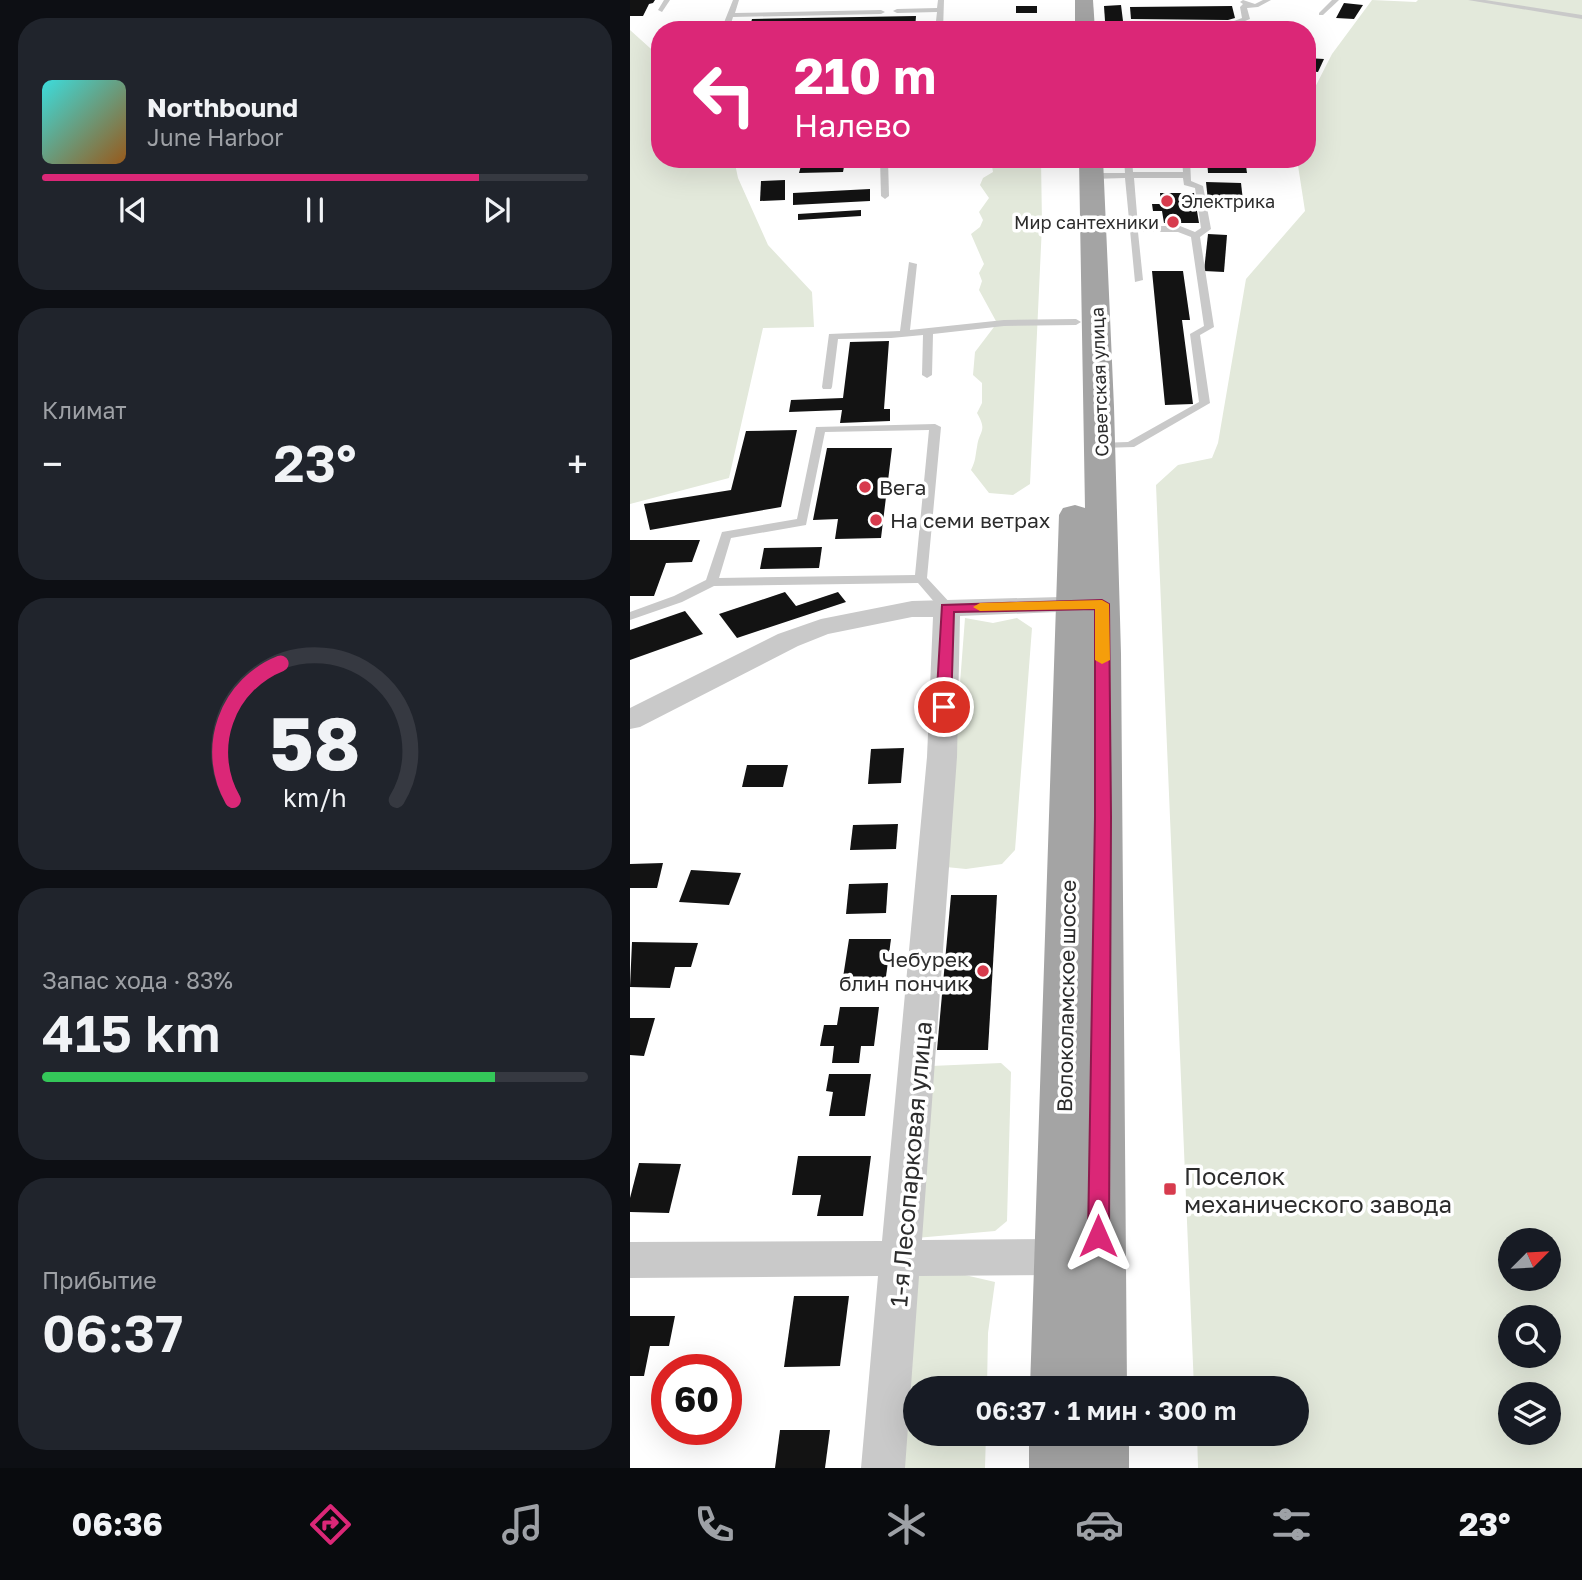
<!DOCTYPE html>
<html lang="ru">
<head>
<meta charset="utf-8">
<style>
  :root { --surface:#171b24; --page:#20242c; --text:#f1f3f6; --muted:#9ea1a6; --line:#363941; --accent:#db2777 }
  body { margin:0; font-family:"Golos Text",sans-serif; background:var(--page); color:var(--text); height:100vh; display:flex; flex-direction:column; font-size:26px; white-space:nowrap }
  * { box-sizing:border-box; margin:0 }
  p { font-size:23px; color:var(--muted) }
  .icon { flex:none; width:38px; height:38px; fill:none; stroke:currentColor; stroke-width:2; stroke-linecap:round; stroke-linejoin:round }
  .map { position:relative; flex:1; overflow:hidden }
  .drawer { display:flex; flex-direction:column; gap:18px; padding:18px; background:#0d0f14; width:630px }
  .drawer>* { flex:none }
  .guide { position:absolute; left:21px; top:21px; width:665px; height:147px; border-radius:28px; box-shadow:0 7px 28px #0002; background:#db2777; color:#fff; overflow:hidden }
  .needle { width:46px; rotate:66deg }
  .buttons { position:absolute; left:868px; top:1228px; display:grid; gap:14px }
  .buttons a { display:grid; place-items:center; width:63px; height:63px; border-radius:50%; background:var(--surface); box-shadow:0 7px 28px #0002; font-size:35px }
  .speed { position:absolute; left:21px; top:1354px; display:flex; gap:14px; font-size:35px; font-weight:700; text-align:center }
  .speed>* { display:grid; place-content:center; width:91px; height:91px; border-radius:50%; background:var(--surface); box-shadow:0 7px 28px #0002; line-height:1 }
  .speed .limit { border:10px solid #d22; background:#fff; color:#111 }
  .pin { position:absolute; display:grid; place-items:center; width:60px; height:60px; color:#fff; margin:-30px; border:4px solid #fff; border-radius:50%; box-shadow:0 2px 7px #0007 }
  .me { position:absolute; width:77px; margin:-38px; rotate:0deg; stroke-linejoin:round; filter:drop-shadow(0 0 5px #0008) }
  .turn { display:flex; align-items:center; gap:24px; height:147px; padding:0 28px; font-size:32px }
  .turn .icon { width:91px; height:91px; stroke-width:2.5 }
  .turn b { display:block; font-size:49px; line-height:60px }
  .big { font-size:52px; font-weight:600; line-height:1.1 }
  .drawer .card { flex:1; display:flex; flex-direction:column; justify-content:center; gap:10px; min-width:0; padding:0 24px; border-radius:28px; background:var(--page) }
  .drawer .dial { align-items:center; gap:0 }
  .dial svg { height:182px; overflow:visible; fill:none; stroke:var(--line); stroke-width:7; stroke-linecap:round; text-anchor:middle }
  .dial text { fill:var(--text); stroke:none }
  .song { display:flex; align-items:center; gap:21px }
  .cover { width:84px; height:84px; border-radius:10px; background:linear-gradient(135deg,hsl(180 70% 55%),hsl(30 70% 35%)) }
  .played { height:7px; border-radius:4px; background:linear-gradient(90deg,var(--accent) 80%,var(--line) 80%) }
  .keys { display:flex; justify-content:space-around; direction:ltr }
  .heat { display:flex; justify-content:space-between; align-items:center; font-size:38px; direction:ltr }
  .charge { height:10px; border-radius:5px; background:linear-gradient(90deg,#34c759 83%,var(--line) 0) }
  .trip { position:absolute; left:273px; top:1376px; width:406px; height:70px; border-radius:35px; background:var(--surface); box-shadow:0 7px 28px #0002; font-weight:600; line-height:70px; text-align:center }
  .tabs { display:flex; height:112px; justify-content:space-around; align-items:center; background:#090b0e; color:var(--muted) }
  .tabs .icon { width:49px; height:49px }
  .tabs .current { color:var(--accent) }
  .tabs b { font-size:32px; color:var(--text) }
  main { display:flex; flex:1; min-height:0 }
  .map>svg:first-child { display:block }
  .green { fill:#e3e9db; fill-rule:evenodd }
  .building { fill:#131313 }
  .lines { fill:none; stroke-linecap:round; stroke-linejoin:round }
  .lane { fill:#c9c9c9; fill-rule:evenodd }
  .street { fill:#c9c9c9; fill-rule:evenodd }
  .primary { fill:#a4a4a4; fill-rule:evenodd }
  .route { fill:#db2777; stroke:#8e194d; stroke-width:2 }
  .slow { fill:#f59e0b }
  .poi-dot { fill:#d73b4d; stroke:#fff; stroke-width:2.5 }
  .labels { text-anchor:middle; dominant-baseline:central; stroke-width:7; stroke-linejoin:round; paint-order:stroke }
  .far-poi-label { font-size:18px; fill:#2c2c2c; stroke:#fff; text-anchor:start }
  .far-street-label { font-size:18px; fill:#2c2c2c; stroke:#fff }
  .poi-label { font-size:21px; fill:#2c2c2c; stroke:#fff; text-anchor:start }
  .street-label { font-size:21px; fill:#2c2c2c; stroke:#fff }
  .near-street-label { font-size:24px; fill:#2c2c2c; stroke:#fff }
  .near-poi-label { font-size:24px; fill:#2c2c2c; stroke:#fff; text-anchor:start }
</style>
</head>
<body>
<main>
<section class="drawer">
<div class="card">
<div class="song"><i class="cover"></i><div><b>Northbound</b><p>June Harbor</p></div></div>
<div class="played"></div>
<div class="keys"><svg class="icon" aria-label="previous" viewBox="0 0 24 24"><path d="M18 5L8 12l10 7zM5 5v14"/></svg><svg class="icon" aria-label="pause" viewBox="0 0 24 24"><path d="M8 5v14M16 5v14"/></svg><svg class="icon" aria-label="next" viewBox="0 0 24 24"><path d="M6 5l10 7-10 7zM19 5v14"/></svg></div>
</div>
<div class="card"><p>Климат</p>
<div class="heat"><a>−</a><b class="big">23°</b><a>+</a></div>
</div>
<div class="card dial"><svg viewBox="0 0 100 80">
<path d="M14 69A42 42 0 1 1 86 69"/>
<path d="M14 69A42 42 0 0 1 35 9" stroke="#db2777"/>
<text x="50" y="56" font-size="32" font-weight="700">58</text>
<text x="50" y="72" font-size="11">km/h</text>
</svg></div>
<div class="card"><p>Запас хода · 83%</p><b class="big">415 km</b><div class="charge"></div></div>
<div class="card"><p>Прибытие</p><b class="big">06:37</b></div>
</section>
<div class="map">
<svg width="952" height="1468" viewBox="0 0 952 1468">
  <rect width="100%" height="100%" fill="#fff"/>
  <g class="green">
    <path d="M742,0l44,2 2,-2h164v1468h-384l-1,-35h100v-45h-103l-38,-903 22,-20 34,-7 6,-15 28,-164 59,-68 -8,-52h10v-56l25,-49zM880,1241h39v38h-39zM880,1318h39v38h-39zM880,1395h39v38h-39z"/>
    <path d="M0,30l30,27v102h74l4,19 30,67 44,47 2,35 -51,1 -34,150 -99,26z"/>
    <path d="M357,159h54l1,66 -12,259 -17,11 -24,-2 -18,-23c5,-10 4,-13 6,-23 2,-17 11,-15 0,-34l5,-10v-20l-9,-8 2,-23 22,-29 -18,-33 3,-9 -3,-8 5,-9 -13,-30 9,-7 3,-7 -4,-8 10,-14 -9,-13 3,-7 10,-6 -1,-6z"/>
    <path d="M335,618l28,5 24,-5 15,10 -17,222 -13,14 -36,5 -20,-2z"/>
    <path d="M371,1063l10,9 -4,149 -12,10 -79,7 15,-172z"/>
    <path d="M322,1272l43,10 -7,51 -1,55h-72v45h71l-1,35h-88l17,-195z"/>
  </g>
  <g class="building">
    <path d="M0,0h25l-2,3 -4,1 -6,12h-13z"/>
    <path d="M714,3l19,2 -9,14 -18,-1z"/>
    <path d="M491,5l2,16h-18l-1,-15z"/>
    <rect x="386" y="6" width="21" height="7"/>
    <path d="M602,6l3,12 -7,2 -97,-1 -1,-12z"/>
    <path d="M286,16l-1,14h-166l3,-11z"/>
    <path d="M677,58l17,1 -6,13 -11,-1z"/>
    <path d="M577,159h38l2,14h-39z"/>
    <path d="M215,161l-2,11 -44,1 3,-11z"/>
    <path d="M155,180v20l-25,1 1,-20z"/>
    <path d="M576,182l35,1 2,18h-35z"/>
    <path d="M240,189v12l-77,4v-12z"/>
    <path d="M530,193h34l5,30h-35l-2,-12h-9l-1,-7h9z"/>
    <path d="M231,210v6l-63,4v-6z"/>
    <path d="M578,234l19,1 -3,37 -20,-1z"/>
    <path d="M522,271h31l7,49h-8l11,84 -28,1z"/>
    <path d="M259,341l-5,68h6v12l-50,2 2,-13 -53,2 2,-12 52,-2 7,-56z"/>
    <path d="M167,430l-16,77 -131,23 -6,-26 87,-14 15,-59z"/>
    <path d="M197,448h65l-11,90 -46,1 3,-20 -25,1z"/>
    <path d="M0,540h70l-8,22 -26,1 -12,33h-24z"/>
    <path d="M192,547l-3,21 -59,1 4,-21z"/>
    <path d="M155,592l11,14 42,-14 8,10 -109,36 -18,-24z"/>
    <path d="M55,611l18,23 -73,26v-30z"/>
    <path d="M274,748l-3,35 -33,1 3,-35z"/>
    <path d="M117,765h41l-5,22h-41z"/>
    <path d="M268,824l-2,25 -46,1 3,-25z"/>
    <path d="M33,863l-6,25h-27v-24z"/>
    <path d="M61,870l50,3 -12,32 -50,-3z"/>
    <path d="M258,883l-2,30 -40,1 3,-30z"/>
    <path d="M321,895h46l-9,155h-51z"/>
    <path d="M219,939h42l-6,45h-43z"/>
    <path d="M2,942l66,1 -7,24h-16l-5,21 -40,-1z"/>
    <path d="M210,1007h39l-5,39h-13l-2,17h-27l2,-17h-14l4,-21h13z"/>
    <path d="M0,1018h25l-11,38 -14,-1z"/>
    <path d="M199,1074h42l-6,42h-36l4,-24 -7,-1z"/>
    <path d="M168,1156h73l-8,60h-46l4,-21h-29z"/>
    <path d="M9,1163l42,1 -12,49 -39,-1v-14z"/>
    <path d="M164,1296h55l-9,70 -56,1z"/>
    <path d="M0,1316h45l-6,30h-19l-6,30h-14z"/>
    <path d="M150,1430h50l-5,38h-50z"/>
  </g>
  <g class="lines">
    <g class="lane">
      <path d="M34,0h6l-8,12 -4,-2z"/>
      <path d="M103,0h6l-4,13 146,-3 4,2 -4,2 -148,3 -4,13h-8z"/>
      <path d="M308,0h6l-1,30h-8l2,-18 -40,1 -4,-2 4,-2 40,-1z"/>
      <path d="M613,0l12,4 8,-4h8l-13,7 -11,1 3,11 -15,6 -132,1 -4,-2 4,-2 131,-1 8,-3 -2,-11 3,-3 -3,-2z"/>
      <path d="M702,0h7l-16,15h-4v-2z"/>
      <path d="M838,0h17l97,15v4z"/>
      <path d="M250,159h8l1,37 -4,3 -4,-3z"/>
      <path d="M494,159h8l1,13h50l-1,-13h8l1,22 12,5 8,43 -11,8 14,90 -14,8 10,68 -76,44 -33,1 -6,-3 2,-2 31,-1 71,-40 -9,-68 14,-8 -13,-89 -13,-5h-40l5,48 -8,2 -10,-104 -34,1 -4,-3 4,-3h34zM504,178h49l1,7 11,3 6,40 -6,4 -15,-6h-42z"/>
      <path d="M279,262l8,2 -7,66 94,-10 72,-1 5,3 -5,3 -72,1 -71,8 -1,41 -5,3 -5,-3 1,-40 -32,3 -53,1 -6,48 -1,2h-8l-1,-2 7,-53 71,-3z"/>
      <path d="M305,424l6,3 -14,151 25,27 1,3 -1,3h-10l-24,-28 -204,3 -32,16 -52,18v-8l44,-16 32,-16 16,-48 75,-13 19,-92zM299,430l-14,145 -196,3 12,-40 75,-13 19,-93z"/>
    </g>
    <path class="street" d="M466,596l10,2 4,6 -4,6 -146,6 -3,141 -35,483 138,-1 14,5 6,13 -6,13 -14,5 -141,1 -14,192h-44l17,-192 -248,2v-36l252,-1 45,-484 6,-140h-21l-84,17 -30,12 -158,81 -10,2v-21l148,-74 43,-15 91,-18z"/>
    <g class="primary">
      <path d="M445,0h18l2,30h-20z"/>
      <path d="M449,159h24l11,248 7,247 6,734h-97l29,-873 4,-7 12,-3 10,3z"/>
      <rect x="399" y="1433" width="100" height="35"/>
    </g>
  </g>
  <path class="route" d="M472,600l7,4 2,213 -2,419 -3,7 -8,3 -7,-3 -3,-7 7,-419v-208l-141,3 -3,95 -7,5 -8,-5 6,-102z"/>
  <path class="slow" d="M472,600l7,4 1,56 -8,4 -7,-4v-51l-115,2 -7,-4 7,-4z"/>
  <g class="poi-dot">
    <circle cx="537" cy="201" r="7"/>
    <circle cx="543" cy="222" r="7"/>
    <circle cx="235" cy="487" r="7"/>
    <circle cx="246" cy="520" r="7"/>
    <circle cx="353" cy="971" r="7"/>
    <rect x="533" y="1182" width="14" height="14" rx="3.5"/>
  </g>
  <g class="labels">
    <g class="far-poi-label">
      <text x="551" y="201">Электрика</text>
      <text x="529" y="222" text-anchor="end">Мир сантехники</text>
    </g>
    <g class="far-street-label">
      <text transform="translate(469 382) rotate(-92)">Советская улица</text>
    </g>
    <g class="poi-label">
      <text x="249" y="487">Вега</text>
      <text x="260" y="520">На семи ветрах</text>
      <text x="339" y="959" text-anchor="end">Чебурек<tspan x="339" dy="24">блин пончик</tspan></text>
    </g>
    <g class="street-label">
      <text transform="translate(436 996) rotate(-89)">Волоколамское шоссе</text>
    </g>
    <g class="near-street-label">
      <text transform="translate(280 1164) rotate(-85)">1-я Лесопарковая улица</text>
    </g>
    <g class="near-poi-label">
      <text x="554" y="1175">Поселок<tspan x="554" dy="28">механического завода</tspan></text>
    </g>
  </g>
</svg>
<div class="buttons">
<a><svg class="needle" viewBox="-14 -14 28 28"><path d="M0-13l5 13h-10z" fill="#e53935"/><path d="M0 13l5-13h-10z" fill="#9ea1a6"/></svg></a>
<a><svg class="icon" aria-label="search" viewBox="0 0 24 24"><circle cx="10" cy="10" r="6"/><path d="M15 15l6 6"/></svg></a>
<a><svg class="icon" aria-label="layers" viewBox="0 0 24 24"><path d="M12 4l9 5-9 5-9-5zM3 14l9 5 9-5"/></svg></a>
</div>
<div class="speed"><div class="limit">60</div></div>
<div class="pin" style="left:314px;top:707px;background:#d93025"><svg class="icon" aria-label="arrive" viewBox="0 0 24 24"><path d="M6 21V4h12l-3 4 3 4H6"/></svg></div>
<svg class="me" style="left:468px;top:1236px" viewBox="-20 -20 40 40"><path d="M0-17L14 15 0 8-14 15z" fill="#db2777" stroke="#fff" stroke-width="4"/></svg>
<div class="trip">06:37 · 1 мин · 300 m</div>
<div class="guide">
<div class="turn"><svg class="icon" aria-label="left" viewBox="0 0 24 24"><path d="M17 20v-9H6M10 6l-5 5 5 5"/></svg><div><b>210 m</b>Налево</div></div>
</div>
</div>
</main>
<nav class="tabs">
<b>06:36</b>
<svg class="icon current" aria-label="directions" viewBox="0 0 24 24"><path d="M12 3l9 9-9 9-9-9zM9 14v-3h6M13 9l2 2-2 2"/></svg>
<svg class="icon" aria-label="music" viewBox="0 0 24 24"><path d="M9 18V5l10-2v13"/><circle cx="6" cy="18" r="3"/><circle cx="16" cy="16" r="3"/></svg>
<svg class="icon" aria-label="phone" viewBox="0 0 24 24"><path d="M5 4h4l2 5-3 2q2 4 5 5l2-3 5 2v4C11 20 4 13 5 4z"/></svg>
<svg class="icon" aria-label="climate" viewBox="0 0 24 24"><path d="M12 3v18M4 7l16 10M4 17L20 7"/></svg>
<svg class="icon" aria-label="car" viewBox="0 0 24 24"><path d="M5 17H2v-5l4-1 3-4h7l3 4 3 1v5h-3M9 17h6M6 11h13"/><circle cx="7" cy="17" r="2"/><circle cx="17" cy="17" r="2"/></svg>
<svg class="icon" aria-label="filters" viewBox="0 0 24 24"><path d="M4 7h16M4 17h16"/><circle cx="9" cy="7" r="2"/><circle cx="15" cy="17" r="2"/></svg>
<b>23°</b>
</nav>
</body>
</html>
